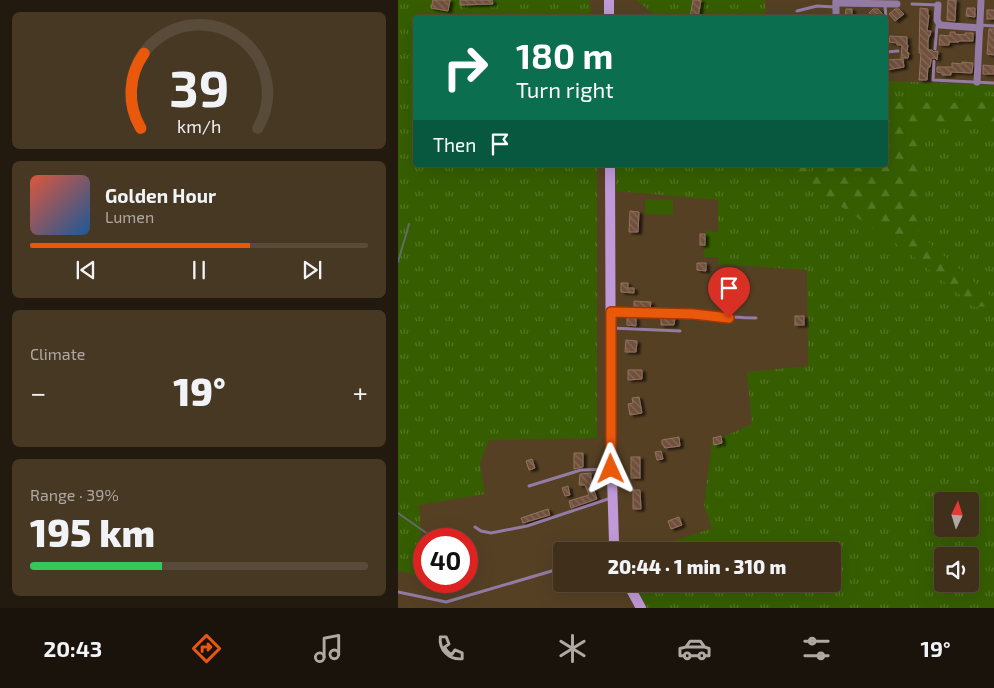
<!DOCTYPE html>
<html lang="en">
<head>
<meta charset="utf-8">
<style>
  :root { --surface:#40301b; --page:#473824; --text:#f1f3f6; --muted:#aea9a3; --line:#594b3a; --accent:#ea580c }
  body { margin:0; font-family:"Exo 2",sans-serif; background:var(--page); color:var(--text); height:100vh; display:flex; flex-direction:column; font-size:19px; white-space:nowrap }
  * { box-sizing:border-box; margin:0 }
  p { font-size:16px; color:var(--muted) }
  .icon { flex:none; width:28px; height:28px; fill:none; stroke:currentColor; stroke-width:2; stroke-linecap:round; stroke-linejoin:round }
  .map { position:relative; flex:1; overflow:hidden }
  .details { display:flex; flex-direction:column; gap:12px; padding:12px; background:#231a0f; width:398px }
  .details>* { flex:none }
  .guide { position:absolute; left:15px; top:15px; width:475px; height:152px; border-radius:5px; box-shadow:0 5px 20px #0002,0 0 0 1px var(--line); background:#0b6e4f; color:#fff; overflow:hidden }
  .needle { width:32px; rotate:4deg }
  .tools { position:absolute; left:536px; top:492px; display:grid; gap:10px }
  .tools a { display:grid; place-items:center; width:45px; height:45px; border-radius:5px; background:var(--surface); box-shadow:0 5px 20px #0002,0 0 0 1px var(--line); font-size:25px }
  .speed { position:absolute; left:15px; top:528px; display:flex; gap:10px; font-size:25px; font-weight:700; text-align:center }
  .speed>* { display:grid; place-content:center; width:65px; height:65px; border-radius:50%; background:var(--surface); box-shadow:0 5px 20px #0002,0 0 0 1px var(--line); line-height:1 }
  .speed .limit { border:8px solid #d22; background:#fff; color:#111 }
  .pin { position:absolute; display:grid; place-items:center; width:42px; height:42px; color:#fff; margin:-51px -21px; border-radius:50% 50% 50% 0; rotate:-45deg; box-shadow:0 0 5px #0007 }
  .pin .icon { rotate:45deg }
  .me { position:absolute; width:55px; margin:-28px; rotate:359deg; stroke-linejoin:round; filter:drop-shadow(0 0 4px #0008) }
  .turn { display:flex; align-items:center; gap:18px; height:105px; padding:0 20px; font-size:22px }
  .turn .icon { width:65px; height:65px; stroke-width:2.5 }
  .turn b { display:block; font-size:35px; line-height:42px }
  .then { display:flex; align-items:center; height:48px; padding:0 20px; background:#0003; gap:10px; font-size:19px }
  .big { font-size:38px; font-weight:800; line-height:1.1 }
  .details .tile { flex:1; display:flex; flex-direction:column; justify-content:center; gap:8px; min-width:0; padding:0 18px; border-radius:8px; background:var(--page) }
  .details .dial { align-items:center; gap:0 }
  .dial svg { height:130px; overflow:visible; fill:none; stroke:var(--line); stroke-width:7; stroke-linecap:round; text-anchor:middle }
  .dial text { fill:var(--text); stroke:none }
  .song { display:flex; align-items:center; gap:15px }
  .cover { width:60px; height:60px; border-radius:8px; background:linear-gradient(135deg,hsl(10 70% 55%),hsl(210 70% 35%)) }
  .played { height:5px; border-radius:2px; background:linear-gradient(90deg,var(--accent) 65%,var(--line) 65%) }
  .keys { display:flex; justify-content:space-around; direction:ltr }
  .heat { display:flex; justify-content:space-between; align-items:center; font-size:28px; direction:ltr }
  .charge { height:8px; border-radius:4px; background:linear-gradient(90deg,#34c759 39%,var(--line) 0) }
  .trip { position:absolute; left:155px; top:542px; width:288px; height:50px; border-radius:5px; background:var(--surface); box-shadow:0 5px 20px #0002,0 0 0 1px var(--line); font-weight:800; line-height:50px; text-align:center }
  .dock { display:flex; height:80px; justify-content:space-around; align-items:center; background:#1a130b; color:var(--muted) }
  .dock .icon { width:35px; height:35px }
  .dock .on { color:var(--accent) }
  .dock b { font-size:22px; color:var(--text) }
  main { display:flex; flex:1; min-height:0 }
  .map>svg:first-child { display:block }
  .grass { fill:url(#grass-tufts); fill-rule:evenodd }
  .forest { fill:url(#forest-firs) }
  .garden { fill:#365e00 }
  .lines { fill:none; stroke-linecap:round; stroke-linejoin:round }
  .stream { stroke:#606c66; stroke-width:2 }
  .building { fill:url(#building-back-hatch); stroke:#93725e; filter:url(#shadow) }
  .lane { stroke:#937ba3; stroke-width:3 }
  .street { stroke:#937ba3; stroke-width:7 }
  .secondary { stroke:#c099d8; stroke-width:10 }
  .route-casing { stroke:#983908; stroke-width:12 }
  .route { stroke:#ea580c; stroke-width:9 }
</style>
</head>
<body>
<main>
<section class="details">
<div class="tile dial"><svg viewBox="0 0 100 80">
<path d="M14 69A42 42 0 1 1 86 69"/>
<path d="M14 69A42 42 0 0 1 16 23" stroke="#ea580c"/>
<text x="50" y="56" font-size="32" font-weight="700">39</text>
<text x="50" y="72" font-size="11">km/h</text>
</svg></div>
<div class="tile">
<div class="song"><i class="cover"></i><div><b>Golden Hour</b><p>Lumen</p></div></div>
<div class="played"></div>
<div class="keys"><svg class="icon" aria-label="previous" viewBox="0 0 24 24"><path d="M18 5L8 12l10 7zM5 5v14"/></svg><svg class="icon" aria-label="pause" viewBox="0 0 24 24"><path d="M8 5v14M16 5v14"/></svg><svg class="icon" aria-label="next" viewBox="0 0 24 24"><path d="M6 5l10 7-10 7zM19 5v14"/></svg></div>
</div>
<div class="tile"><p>Climate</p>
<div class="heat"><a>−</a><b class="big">19°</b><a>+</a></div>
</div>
<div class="tile"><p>Range · 39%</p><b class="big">195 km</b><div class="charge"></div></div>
</section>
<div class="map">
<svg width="597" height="608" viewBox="0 0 597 608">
  <defs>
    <pattern id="grass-tufts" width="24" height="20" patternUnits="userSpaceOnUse" patternTransform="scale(1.25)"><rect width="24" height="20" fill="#365e00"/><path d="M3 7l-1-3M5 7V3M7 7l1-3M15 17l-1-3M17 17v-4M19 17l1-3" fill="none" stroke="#547524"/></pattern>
    <pattern id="forest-firs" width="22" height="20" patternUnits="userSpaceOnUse" patternTransform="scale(1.25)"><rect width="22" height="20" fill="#365e00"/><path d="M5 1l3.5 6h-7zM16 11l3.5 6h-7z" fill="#547524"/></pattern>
    <pattern id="building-back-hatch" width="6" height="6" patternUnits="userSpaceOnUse" patternTransform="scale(1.25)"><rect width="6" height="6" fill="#6f503d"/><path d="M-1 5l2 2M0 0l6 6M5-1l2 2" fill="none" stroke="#846958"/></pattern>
    <filter id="shadow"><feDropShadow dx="3.5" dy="2" stdDeviation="1" flood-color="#0009"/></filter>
  </defs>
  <rect width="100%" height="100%" fill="#554024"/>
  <g class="grass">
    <path d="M0,0h191l3,17 -176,1v147h181v273l-108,2 -9,23 5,31 -66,11 5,71 -26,-5z"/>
    <path d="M238,0h129v17h-111v-3z"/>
    <path d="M488,81l108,4v523h-347l-12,-24h197v-33h-185l65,-23 -8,-23 8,-63 40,-18 -5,-52 61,-6 -1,-96 -89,-6v-64l-102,-9v-26h270zM545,501h27v28h-27zM545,556h27v28h-27z"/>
  </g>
  <g class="forest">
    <path d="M596,95v30h-72l-4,108 76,66v7l-19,1 -74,-60 -92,-62 8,-20h69v-63l85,1z"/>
    <path d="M374,165h38l1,2 -9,12z"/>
  </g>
  <g class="garden">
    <path d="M247,199l28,1v15l-28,-1z"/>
    <path d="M308,231l17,1 -2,25h-17z"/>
  </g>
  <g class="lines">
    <g class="stream">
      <path d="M0,262l11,-38"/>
      <path d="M0,513l37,26"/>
    </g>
  </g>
  <g class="building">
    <path d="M35,0h17l-2,11 -17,-3z"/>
    <path d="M62,0h32l1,4 -33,1z"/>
    <path d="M295,0h8l-3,18 -8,-1z"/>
    <path d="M550,0h8l-1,21 -8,-1z"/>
    <path d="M522,8l8,1v6h1l-2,16h4l-1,5h-1l-1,5v9h4l2,2 4,-1 -1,9 -2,-2h-3l-1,3 -1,6h-2l-1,13h-8l2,-27h-2z"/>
    <path d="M569,8h8v9l-9,-1z"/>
    <path d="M448,9h6v9h-7z"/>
    <path d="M475,9h5l4,4v3l-1,2h-9l-3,-5z"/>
    <path d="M497,9h4l5,5 -9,7 -6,-7z"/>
    <rect x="589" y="10" width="8" height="9"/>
    <path d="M591,29h6v26l-8,-1z"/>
    <path d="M552,32h5v2l10,1v-2h8v8h-14v1h-10v3h-10l1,-10 10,1z"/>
    <path d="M492,36l17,1v8h1l-1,7 2,1 -1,5h-7l1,-13h-5v-2l-8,-1z"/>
    <path d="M505,59l1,8 -17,3v-2h-1v-8z"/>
    <path d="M564,62l11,1 -1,10 -21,-1v3h-9v-2l-5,-1v-5h15v-4l10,1z"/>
    <path d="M585,65l11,1v8h-11z"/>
    <path d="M232,211l9,1 -1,20h-9z"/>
    <rect x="302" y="234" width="5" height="11"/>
    <path d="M299,263h9v8l-9,-1z"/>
    <path d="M223,283h7v5h6v5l-13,-1z"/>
    <path d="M236,301l17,1 -1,7 -16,-1z"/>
    <path d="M263,316l14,1 -1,8h-13z"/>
    <rect x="397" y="316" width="9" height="9"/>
    <path d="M229,318h9v8l-9,-1z"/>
    <path d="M228,340l11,1 -1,11h-11z"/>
    <path d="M230,370h14v9l-14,1z"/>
    <path d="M241,397l3,16 -12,2 -2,-11 5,-1 -1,-5z"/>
    <path d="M323,436l1,7 -8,2 -1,-7z"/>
    <path d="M281,437l1,9 -15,2 -3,-4v-4z"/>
    <path d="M263,451l2,8 -6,1 -2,-8z"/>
    <path d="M176,453h9v14l-9,2z"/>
    <rect x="233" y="457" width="9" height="21"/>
    <path d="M134,459l3,9 -6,2 -3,-9z"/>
    <path d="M193,473v9l6,17 -26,9 -2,-7 20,-6 -4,-10h-6l1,-11z"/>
    <path d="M170,486l2,9 -5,1 -3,-8z"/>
    <path d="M235,490h7l1,19h-8z"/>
    <path d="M150,509l2,6 -27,8 -2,-5z"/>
    <path d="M281,517l3,8 -11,4 -3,-8z"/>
  </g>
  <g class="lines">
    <g class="lane">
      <path d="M487,4l1,16"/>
      <path d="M514,4l26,1"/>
      <path d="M399,11l20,-5 18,1"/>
      <path d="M582,25l15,1"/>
      <path d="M537,49l2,-23 1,-2"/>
      <path d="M488,52l12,-1"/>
      <path d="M536,61l-1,19 62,3"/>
      <path d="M214,312c48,-1 96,5 144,6"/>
      <path d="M213,328l69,3"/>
      <path d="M131,486l52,-16 30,-1"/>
      <path d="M77,527l6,4 10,2 36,-7 84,-28"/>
      <path d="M0,592l48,10 116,-34"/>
    </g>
    <g class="street">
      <path d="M438,3l61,1"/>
      <path d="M540,5l-1,15 3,5 40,3"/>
      <path d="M438,18v-18"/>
      <path d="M579,82l4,-82"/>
    </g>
    <g class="secondary">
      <path d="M211,18v-18"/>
      <path d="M212,165l1,280 3,97 2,9"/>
      <path d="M230,584l13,24"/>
    </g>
  </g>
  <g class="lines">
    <defs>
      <path id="route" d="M213,469v-157l82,2 36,4"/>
    </defs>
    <use href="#route" class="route-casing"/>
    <use href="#route" class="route"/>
  </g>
</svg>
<div class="tools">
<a><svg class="needle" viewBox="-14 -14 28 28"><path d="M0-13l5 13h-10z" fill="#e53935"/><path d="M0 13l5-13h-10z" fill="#aea9a3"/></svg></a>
<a><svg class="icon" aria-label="sound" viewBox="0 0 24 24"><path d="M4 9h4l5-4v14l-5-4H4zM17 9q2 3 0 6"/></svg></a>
</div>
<div class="speed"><div class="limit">40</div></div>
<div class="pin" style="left:331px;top:318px;background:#d93025"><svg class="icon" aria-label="arrive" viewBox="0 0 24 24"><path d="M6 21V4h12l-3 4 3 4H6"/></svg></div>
<svg class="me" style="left:213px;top:469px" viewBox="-20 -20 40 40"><path d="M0-17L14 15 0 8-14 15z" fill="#ea580c" stroke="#fff" stroke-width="4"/></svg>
<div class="trip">20:44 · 1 min · 310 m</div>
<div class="guide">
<div class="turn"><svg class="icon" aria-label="right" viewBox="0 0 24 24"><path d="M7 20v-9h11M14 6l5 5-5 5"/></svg><div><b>180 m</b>Turn right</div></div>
<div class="then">Then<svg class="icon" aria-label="arrive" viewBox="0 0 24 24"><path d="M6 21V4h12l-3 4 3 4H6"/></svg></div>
</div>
</div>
</main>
<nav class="dock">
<b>20:43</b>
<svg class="icon on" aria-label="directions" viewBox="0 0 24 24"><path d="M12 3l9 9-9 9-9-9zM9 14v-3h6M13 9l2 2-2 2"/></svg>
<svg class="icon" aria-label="music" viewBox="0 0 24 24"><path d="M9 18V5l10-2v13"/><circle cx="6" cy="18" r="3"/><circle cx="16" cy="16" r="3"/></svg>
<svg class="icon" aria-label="phone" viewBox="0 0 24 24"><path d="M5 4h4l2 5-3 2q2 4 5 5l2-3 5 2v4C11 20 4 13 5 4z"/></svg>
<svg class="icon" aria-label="climate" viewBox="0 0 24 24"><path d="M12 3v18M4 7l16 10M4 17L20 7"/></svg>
<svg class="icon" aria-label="car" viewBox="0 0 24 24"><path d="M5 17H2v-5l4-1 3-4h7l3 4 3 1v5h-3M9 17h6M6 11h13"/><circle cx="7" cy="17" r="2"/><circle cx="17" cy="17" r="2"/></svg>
<svg class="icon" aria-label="filters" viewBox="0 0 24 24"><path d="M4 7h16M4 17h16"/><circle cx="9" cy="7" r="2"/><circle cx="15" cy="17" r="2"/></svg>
<b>19°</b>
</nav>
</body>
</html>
